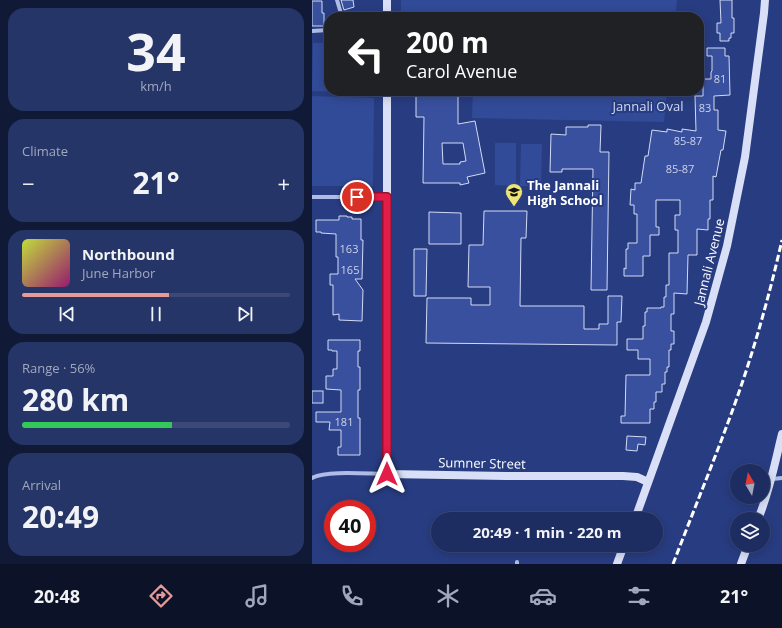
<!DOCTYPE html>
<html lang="en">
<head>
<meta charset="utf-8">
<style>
  :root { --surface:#1e2d61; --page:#263567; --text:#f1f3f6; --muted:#a1a8bd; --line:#3c4976; --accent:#e69b98 }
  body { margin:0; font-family:"Open Sans",sans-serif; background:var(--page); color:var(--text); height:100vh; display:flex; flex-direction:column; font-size:15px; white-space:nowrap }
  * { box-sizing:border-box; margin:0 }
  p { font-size:13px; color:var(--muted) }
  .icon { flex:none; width:22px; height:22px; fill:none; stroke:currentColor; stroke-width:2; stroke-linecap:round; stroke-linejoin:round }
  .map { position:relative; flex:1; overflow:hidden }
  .sheet { display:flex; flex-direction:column; gap:8px; padding:8px; background:#101935; width:312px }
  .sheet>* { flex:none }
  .hud { position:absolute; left:12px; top:12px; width:380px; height:84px; border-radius:16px; box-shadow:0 2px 10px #0003,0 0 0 1px var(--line); background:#202124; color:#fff; overflow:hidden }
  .needle { width:26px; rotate:350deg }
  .controls { position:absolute; left:418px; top:464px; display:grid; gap:8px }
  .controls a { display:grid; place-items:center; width:40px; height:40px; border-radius:50%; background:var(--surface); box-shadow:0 2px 10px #0003,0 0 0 1px var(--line); font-size:20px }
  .speed { position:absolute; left:12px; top:500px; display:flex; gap:8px; font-size:20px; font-weight:700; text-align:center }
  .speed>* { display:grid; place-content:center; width:52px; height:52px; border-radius:50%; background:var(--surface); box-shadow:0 2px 10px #0003,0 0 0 1px var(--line); line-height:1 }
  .speed .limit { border:6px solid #d22; background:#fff; color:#111 }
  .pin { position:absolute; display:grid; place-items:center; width:34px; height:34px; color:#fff; margin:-17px; border:2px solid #fff; border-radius:50%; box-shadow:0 1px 4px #0007 }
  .me { position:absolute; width:44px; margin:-22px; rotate:0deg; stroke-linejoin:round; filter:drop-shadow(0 0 3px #0008) }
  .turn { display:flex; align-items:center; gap:14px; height:84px; padding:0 16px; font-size:18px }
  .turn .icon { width:52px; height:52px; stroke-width:2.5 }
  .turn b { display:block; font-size:28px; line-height:34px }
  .big { font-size:30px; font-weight:700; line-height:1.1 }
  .sheet .card { flex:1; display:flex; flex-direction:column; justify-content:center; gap:6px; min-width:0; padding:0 14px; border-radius:16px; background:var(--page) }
  .sheet .dial { align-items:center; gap:0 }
  .dial b { font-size:52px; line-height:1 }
  .song { display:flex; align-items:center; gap:12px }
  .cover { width:48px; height:48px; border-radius:6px; background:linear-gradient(135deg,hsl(70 70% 55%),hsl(320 70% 35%)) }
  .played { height:4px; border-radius:2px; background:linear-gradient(90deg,var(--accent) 55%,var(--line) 55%) }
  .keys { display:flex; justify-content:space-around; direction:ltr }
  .heat { display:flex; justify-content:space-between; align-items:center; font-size:22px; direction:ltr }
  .charge { height:6px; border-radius:3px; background:linear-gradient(90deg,#34c759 56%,var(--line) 0) }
  .trip { position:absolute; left:119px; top:512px; width:232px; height:40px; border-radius:20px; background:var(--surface); box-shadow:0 2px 10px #0003,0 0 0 1px var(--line); font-weight:700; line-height:40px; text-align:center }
  .tabs { display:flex; height:64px; justify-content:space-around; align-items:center; background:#0c1227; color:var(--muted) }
  .tabs .icon { width:28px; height:28px }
  .tabs .active { color:var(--accent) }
  .tabs b { font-size:18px; color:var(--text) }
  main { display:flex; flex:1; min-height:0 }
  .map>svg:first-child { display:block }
  .green { fill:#324b98 }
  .building { fill:#38509d; stroke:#d2dbf5; fill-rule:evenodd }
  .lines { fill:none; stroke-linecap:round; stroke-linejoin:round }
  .street { stroke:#afbde6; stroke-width:4 }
  .secondary { stroke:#d9dff6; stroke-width:8 }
  .rail { stroke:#fff; stroke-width:3; stroke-dasharray:7 3; stroke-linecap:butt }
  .route-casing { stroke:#92132f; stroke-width:10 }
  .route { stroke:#e11d48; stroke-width:7 }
  .labels { text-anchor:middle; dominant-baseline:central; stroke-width:4; stroke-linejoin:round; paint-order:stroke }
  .number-label { font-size:11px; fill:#cdd3e6 }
  .park-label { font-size:13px; fill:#d2dbf5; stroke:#283c81 }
  .poi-label { font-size:13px; font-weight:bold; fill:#fff; stroke:#283c81; text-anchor:start }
  .street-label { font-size:13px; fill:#fff; stroke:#283c81 }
</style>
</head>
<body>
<main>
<section class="sheet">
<div class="card dial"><b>34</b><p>km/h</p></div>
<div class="card"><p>Climate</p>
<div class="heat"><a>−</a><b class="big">21°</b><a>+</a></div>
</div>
<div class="card">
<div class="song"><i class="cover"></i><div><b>Northbound</b><p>June Harbor</p></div></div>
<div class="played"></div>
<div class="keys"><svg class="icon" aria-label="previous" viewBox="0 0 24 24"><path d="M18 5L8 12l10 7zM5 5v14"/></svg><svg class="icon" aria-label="pause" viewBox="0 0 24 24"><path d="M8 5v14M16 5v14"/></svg><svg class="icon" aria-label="next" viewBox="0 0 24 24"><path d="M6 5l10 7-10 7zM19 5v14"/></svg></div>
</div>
<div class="card"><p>Range · 56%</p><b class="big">280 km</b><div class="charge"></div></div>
<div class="card"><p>Arrival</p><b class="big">20:49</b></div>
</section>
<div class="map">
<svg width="470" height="564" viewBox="0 0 470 564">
  <rect width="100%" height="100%" fill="#283c81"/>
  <g class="green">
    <path d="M89,0h276l-2,17h-274z"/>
    <path d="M1,43h16v48h32v2l-49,-2z"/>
    <path d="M161,91h194l-3,31 -192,-4z"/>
    <path d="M0,96l62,2 -1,88h-61z"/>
    <path d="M183,143h21v43l-21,-1z"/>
    <path d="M209,144h21l-1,42h-21z"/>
  </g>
  <g class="building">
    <path d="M29,0h12l1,7 -10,3z"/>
    <path d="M408,0h12v18h2v15h-3v5h-2v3h-9v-8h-3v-10h4z"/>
    <path d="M0,1h10v12h2v13h-12z"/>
    <path d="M395,48h18v8h4l1,39 -16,1v14h4v20l8,1 -3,19h-2l-5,27 -3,-1v24h-3v19h-2v11l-11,-1v26h-9l-1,39 -13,-1v21h-3v17h3v13h-3v6h-2v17h-2v5h-2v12h-3v8h-6v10h-2v7h-4v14h-29v-7h4l1,-41h24v-16h-12v-9h-11v-11h16v-13h2v-14h2v-4h14v-1h3v-10h2v-12h3v-32h9v-23h-3v-15h5v-15h-24v27h3v8h-9v21h-7v20h-19v-8l2,1v-20h2v-6h9v-29h-3v-9h-4l1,-16 4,1v-7h6l4,-27h3l4,-26 15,2v-3l15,3v-3l14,2 -1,-35h8v-17h8v-7l1,-1v-15h-5z"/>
    <path d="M104,91h42v33l17,-3 10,52 -18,4 2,6 -9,2v-2h-37l1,-66h-8zM130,143h21l3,18 -6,1v2h-17z"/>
    <path d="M276,125h13l-1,27h9l-2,138h-16l2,-121h-31v3h-12l1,-38 15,1v-8h22z"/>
    <path d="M172,211h43l-1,27h-5l-1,68h64v23h15v-5h9v-28h14l-1,26h-4v23l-191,-2 1,-45h44v7h19v-18h-22l1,-42h14z"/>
    <path d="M117,212l32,1v31h-32z"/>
    <path d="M27,216h8v1h5v2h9v21h2l-1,39h-7l8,11 -1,31 -23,-1v-6l-6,1v-30h-3v-11h8v-17h-2v-23l-15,-1v-1h-5v-12h23z"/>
    <path d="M102,249h13l-1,47h-12z"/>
    <path d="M16,340h32v11h-2v16h2v23h-2v28h2v37h-22v-8h3v-17h-12l1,-8h-14v-10h25v-22l-15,-1v-13h7v-7h4v-18h-5v-1h-4z"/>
    <rect x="0" y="391" width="11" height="12"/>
    <path d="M315,436l19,1 -1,8 -7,-1 -1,7 -11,-1z"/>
  </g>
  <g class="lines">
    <g class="street">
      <path d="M25,0l5,17"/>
      <path d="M0,31l17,-1"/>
      <path d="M0,197h75"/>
      <path d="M0,478c14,-8 57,-4 75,-4"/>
      <path d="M460,479l10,-1"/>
      <path d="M205,564v-2"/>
    </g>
    <g class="secondary">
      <path d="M75,17v-17"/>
      <path d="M75,91v383l119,2h117l14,1 11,5"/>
      <path d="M323,519l71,-197 21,-76 18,-89 19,-144 1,-13"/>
      <path d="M446,519c12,-28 17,-57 24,-85"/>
      <path d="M305,564l7,-19"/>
      <path d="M429,564l7,-19"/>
    </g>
    <path class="rail" d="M361,564c20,-52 41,-103 60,-155 20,-55 36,-112 49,-169"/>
  </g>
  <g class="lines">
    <defs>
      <path id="route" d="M45,197h30v277"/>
    </defs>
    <use href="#route" class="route-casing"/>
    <use href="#route" class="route"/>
  </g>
  <defs>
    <symbol id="school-pin" viewBox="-11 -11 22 30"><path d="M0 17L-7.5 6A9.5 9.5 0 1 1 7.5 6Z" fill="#eee476" stroke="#283c81"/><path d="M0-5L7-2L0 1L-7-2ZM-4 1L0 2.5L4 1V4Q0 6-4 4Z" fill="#111"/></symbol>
  </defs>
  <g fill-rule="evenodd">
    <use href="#school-pin" x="192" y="182" width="20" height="27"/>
  </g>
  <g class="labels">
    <g class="number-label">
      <text x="408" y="78">81</text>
      <text x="393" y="107">83</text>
      <text x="376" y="140">85-87</text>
      <text x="368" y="168">85-87</text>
      <text x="37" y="248">163</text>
      <text x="38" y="269">165</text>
      <text x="32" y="421">181</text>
    </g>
    <g class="park-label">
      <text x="336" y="106">Jannali Oval</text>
    </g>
    <g class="poi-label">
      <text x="215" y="185">The Jannali<tspan x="215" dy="15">High School</tspan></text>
    </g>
    <g class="street-label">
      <text transform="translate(397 262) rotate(-76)">Jannali Avenue</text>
      <text transform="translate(170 463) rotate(1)">Sumner Street</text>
    </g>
  </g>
</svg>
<div class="controls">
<a><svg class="needle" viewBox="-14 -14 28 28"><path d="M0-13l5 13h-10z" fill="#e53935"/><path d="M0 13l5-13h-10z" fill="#a1a8bd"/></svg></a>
<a><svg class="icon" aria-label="layers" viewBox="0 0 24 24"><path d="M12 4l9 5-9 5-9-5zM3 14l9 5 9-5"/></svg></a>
</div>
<div class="speed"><div class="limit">40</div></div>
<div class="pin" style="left:45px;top:197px;background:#d93025"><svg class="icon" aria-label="arrive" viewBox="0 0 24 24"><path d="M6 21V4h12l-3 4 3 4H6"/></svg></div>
<svg class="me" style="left:75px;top:474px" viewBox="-20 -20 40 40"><path d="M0-17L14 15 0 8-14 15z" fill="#e11d48" stroke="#fff" stroke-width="4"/></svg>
<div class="trip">20:49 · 1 min · 220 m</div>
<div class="hud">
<div class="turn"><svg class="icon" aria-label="left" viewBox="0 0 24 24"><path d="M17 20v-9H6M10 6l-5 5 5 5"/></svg><div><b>200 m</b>Carol Avenue</div></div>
</div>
</div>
</main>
<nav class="tabs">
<b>20:48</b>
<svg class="icon active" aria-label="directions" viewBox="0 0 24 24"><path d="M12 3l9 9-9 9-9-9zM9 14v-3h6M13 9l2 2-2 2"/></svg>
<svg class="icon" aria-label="music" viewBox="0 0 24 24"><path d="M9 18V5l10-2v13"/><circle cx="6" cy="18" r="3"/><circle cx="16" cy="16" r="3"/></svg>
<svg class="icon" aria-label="phone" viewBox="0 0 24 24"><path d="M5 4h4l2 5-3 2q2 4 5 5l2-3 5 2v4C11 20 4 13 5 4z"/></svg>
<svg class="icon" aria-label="climate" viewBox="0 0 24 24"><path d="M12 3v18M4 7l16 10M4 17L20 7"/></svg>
<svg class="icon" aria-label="car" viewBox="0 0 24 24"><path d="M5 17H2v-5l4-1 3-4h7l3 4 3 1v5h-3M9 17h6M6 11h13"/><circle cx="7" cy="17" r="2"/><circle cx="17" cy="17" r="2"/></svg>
<svg class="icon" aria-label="filters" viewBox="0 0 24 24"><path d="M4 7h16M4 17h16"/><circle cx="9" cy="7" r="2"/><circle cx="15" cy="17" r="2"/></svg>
<b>21°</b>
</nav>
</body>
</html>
